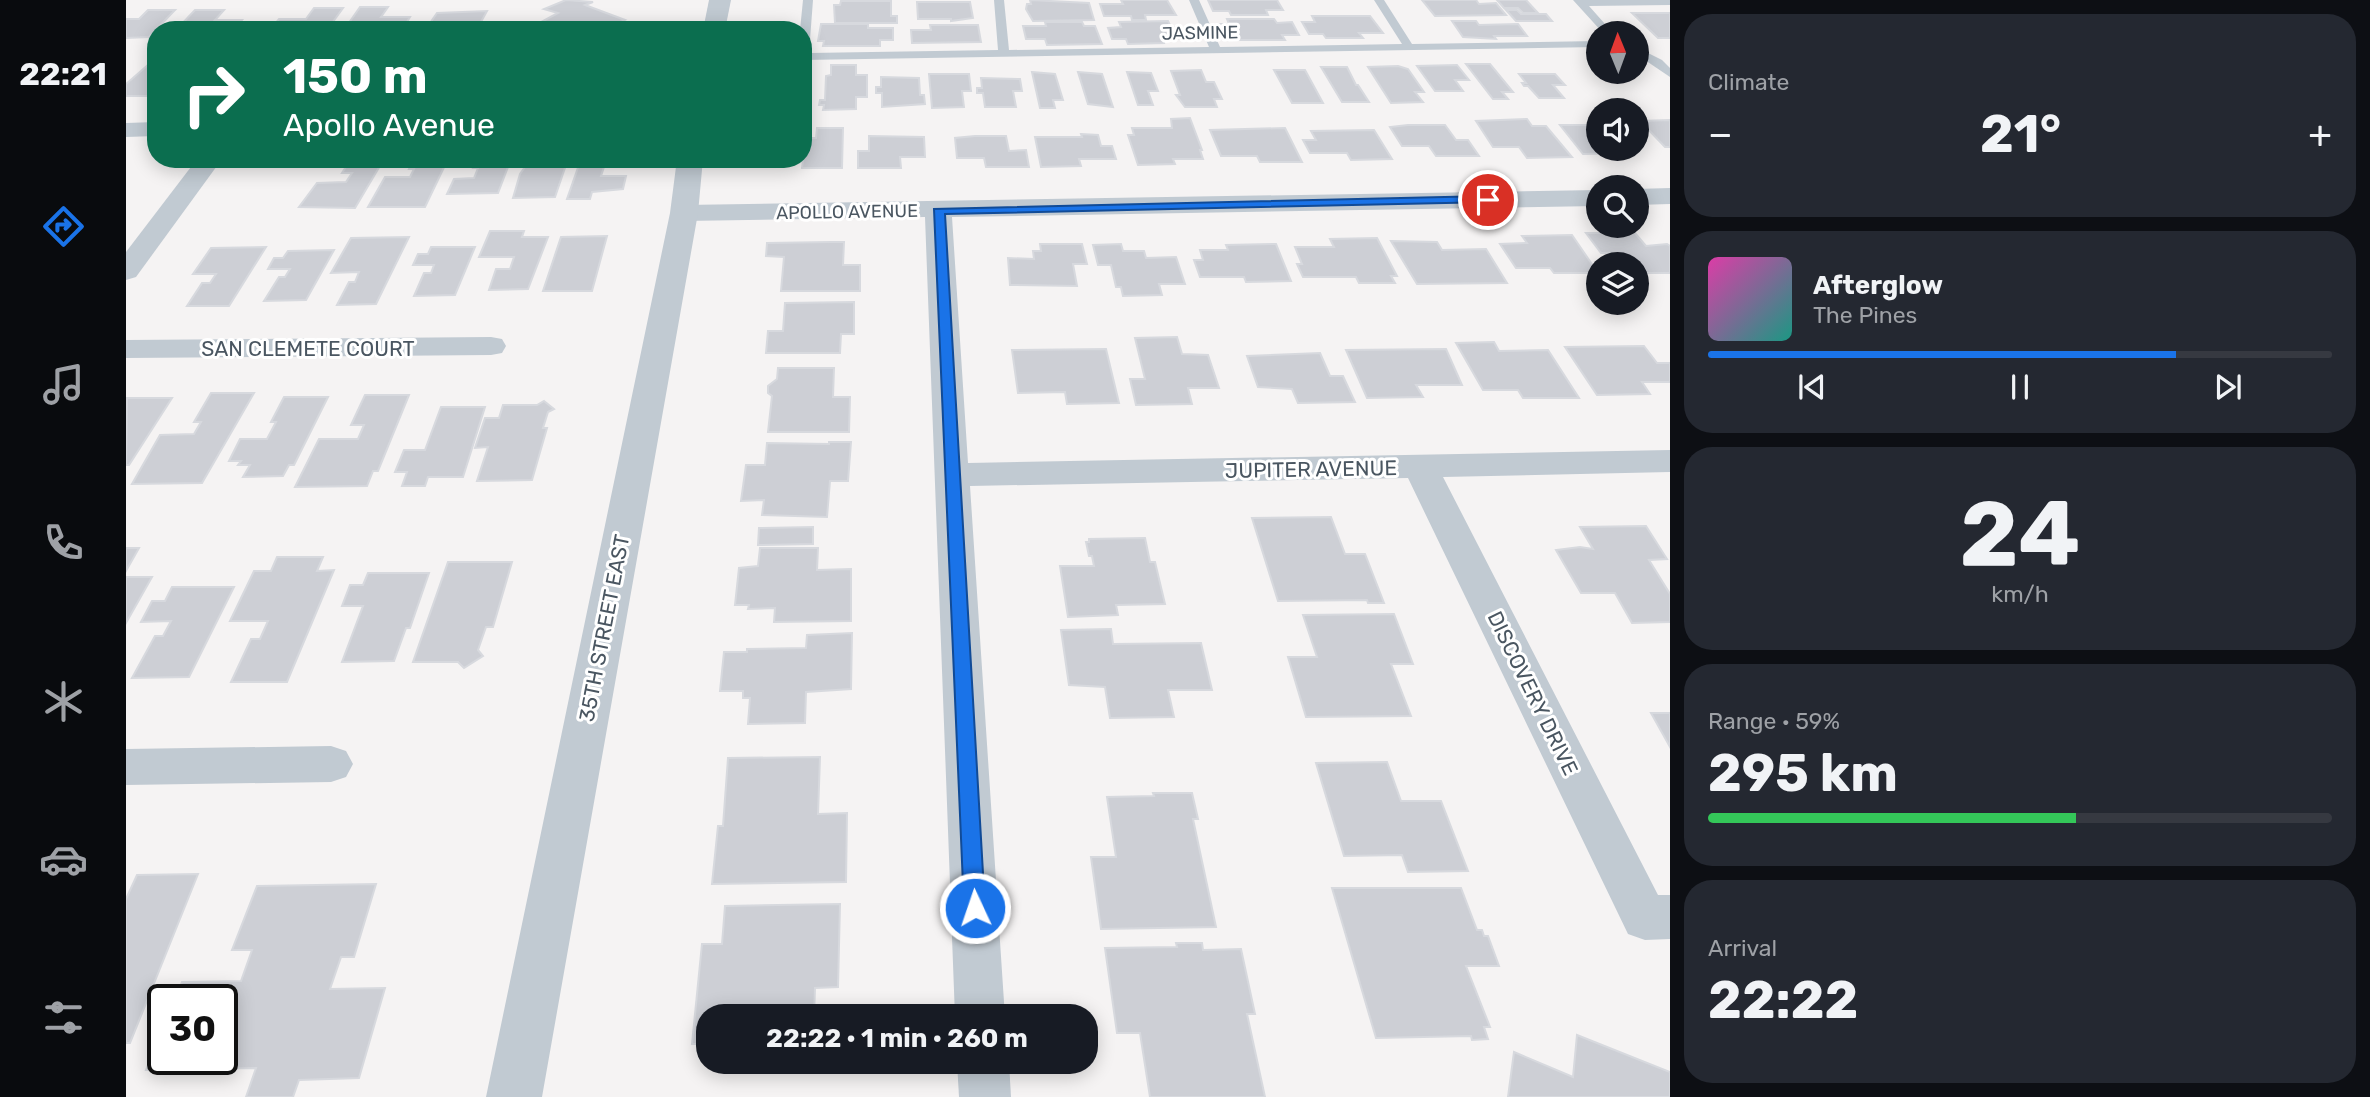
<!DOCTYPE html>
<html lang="en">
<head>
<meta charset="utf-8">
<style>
  :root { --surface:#171b24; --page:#242831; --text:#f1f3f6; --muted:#9ea1a6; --line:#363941; --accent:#1a73e8 }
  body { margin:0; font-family:Rubik,sans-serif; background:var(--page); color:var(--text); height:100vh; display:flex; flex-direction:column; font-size:26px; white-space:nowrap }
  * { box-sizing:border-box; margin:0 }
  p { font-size:23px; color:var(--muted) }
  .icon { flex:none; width:38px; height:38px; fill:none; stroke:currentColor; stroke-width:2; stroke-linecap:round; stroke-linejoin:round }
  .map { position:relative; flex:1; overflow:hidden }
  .details { display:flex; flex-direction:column; gap:14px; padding:14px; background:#0d0f14; width:700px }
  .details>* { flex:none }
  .banner { position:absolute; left:21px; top:21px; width:665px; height:147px; border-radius:28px; box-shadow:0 4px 18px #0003; background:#0b6e4f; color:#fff; overflow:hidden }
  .needle { width:46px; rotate:359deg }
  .fabs { position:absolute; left:1460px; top:21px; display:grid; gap:14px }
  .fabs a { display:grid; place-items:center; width:63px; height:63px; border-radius:50%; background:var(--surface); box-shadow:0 4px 18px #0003; font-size:35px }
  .speed { position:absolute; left:21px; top:984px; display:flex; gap:14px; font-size:35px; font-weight:700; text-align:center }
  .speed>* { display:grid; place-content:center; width:91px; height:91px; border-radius:50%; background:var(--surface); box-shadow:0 4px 18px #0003; line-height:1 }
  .speed .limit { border:4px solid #111; border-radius:10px; background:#fff; color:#111 }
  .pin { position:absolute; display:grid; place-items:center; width:60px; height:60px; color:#fff; margin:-30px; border:4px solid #fff; border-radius:50%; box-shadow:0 2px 7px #0007 }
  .me { position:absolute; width:77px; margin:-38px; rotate:357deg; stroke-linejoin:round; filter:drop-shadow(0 0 5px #0008) }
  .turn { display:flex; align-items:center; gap:24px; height:147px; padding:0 21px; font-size:32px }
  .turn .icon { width:91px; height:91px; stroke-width:2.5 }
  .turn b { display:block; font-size:49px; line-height:60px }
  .big { font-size:52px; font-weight:700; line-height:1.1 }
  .details .card { flex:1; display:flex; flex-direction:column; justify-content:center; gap:10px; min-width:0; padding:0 24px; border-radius:28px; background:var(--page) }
  .details .dial { align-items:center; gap:0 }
  .dial b { font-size:91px; line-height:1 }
  .song { display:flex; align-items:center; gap:21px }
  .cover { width:84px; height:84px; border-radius:10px; background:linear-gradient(135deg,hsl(320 70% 55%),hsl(170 70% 35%)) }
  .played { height:7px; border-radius:4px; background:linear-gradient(90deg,var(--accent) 75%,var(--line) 75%) }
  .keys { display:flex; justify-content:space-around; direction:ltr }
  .heat { display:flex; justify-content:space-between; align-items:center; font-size:38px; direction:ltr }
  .charge { height:10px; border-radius:5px; background:linear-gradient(90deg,#34c759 59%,var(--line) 0) }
  .trip { position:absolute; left:570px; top:1004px; width:402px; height:70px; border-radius:28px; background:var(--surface); box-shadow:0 4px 18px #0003; font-weight:700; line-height:70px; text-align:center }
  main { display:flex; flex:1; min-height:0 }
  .tab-bar { display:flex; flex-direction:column; width:126px; justify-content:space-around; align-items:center; background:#090b0e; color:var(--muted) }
  .tab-bar .icon { width:49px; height:49px }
  .tab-bar .selected { color:var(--accent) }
  .tab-bar b { font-size:32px; color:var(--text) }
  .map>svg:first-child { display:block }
  .building { fill:#cdcfd5; stroke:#d7d9de; stroke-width:2 }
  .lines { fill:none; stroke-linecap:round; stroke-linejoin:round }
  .service { fill:#c1cad2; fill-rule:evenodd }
  .minor { fill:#c1cad2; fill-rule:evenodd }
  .tertiary { fill:#c1cad2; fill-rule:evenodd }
  .route { fill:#1a73e8; stroke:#114b97; stroke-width:2 }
  .labels { text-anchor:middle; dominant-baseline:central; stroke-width:6; stroke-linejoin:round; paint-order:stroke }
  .far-street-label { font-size:18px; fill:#4a5661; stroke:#fff }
  .street-label { font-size:21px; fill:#4a5661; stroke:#fff }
</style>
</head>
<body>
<main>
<nav class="tab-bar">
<b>22:21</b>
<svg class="icon selected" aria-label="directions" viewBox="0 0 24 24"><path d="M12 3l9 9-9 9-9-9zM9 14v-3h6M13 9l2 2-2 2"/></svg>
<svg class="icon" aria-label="music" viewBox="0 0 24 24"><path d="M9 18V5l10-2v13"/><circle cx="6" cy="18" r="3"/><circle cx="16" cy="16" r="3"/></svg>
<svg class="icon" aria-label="phone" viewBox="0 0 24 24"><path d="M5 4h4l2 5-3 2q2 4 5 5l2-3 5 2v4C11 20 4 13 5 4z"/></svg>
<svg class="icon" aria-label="climate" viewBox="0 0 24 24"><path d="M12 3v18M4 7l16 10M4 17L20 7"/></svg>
<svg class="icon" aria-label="car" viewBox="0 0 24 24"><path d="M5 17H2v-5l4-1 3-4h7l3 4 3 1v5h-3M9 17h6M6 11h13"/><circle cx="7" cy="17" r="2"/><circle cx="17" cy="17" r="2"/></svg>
<svg class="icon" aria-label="filters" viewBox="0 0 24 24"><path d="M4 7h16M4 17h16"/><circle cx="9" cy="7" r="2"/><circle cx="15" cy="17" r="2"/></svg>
</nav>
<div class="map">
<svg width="1544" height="1097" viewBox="0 0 1544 1097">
  <rect width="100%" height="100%" fill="#f5f3f3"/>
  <g class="building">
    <path d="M440,0l27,2 -8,3 40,15 -18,9 -8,-2 -6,3h-21l-29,-9 15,-8 -14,-4z"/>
    <path d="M904,0l59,3 5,17 -61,1 -7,-12 1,-5h4z"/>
    <path d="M995,0h46l9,15h-31l1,5h-14l-1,-4h-27l-4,-12h23z"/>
    <path d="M1082,0h69l6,10h-17l2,5h-37l-2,-4h-16z"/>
    <path d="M1296,0h54l3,4 17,-1 10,12 -71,1z"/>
    <path d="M1371,0h29l12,13h-15l-5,-5h-14z"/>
    <path d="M715,1h50v15h6v7h-62l-1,-18h6z"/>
    <path d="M791,2h53l3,16 -22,3v-2h-33z"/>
    <path d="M234,7h28l-7,10h29l-8,13h-58z"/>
    <path d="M188,8h29l-16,22h-57l9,-11h27z"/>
    <path d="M22,10h27l-26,27 -23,1v-19h13z"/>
    <path d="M69,10h29l-9,10h27l-8,10h-58z"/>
    <path d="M1380,10h11l4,4h25l6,7h-36z"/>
    <path d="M361,11l-10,18h-51l11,-16z"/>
    <path d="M1506,13h38v25h-12z"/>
    <path d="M1186,16h58l13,17h-24l4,5h-37l-3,-4h-14l-7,-12h13z"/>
    <path d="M1101,19h47l3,4 15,-1 7,13h-17l3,5h-46l-3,-4h-11l-6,-12h10z"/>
    <path d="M1042,21l3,6h10l5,12h-23l1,4 -36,1 -2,-5h-14l-4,-11 13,-1 -2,-5z"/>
    <path d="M1326,21h24l3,4 39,-1 9,12h-33l2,3 -33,-2z"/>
    <path d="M919,22h37l2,4h11l7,18 -55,1 -2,-6h-19l-3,-13h23z"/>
    <path d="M695,24h47v4h25v12h-13v6h-57l1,-5h-6z"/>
    <path d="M804,25h48l3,17 -69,1 -1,-13h20z"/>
    <path d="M23,64h7v29l-9,3h-21v-12z"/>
    <path d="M1340,64h24l23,28h-11l6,7h-15z"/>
    <path d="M705,65h25v10h11v22h-11v12l-33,1 1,-5h-5l1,-5h5l1,-24 5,-1z"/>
    <path d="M1331,65l12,15h-14l8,11h-28l-18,-25z"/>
    <path d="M1272,66l10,3 16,23h-9l8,10 -32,1 -23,-36z"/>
    <path d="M1195,67h26l9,18h2l11,17h-27z"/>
    <path d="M1075,70l5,12h8l8,17h-8l3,8h-32l-9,-12h4l-9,-24z"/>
    <path d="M1148,70h31l18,33h-31z"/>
    <path d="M906,72l23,2 8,26h-10l2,8h-15z"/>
    <path d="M952,72l24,2 11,33 -25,-3z"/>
    <path d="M1001,72l24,1 7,18h-10l5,14h-15z"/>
    <path d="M803,74h40l2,17h-9l2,16 -32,1z"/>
    <path d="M1393,74h36l10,11h-12l11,13h-25l-11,-12h-4l-2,-3h4z"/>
    <path d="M755,77l38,1 1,17h4l1,9 -43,3v-14h-6v-6h5z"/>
    <path d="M855,78l39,1 2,12h-9l3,16h-31l-2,-14h-6v-5h5z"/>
    <path d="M1064,118l12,32h-2l3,9h-30l2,5 -37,1 -10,-30h6l-2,-7h40l-1,-9z"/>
    <path d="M1401,119l5,7h14l26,31 -45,1 -8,-11h-26l-17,-26z"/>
    <path d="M1544,120v27h-5l-25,-26z"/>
    <path d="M1282,125h37l11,15h12l11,16h-43l-7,-10h-27l-12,-19z"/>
    <path d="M1434,125h38v24h27l4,4 -46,1z"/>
    <path d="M691,128h26l-1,40h-40l1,-7 -36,1v-3h36v-21h13z"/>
    <path d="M1159,128l17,34h-42l-3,-6h-36l-11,-26z"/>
    <path d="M1248,130l18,29 -41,1 -4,-7h-37l-7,-13h13l-5,-9z"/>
    <path d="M955,134l17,1 3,11h11l4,13h-37l2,7 -40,1 -6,-30h47z"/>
    <path d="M743,136l55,1 1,20h-25l1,11h-43v-17h11z"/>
    <path d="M849,136h31l3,15 17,-1 3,17h-43l-2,-9h-27l-2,-20z"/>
    <path d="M225,159h33l-29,49 -56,-1 18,-24 29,-1 6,-9h-10z"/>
    <path d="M288,159h34l-23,48h-57l17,-30h25l4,-8h-5z"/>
    <path d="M351,159h34l-13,34 -51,1 7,-15 20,-1 4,-10h-5z"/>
    <path d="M406,159h36l-13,38 -42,1 7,-24 5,-7h4z"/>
    <path d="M455,159h31l-2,8h-6l-3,9h25l-3,13 -31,3 -2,7h-23z"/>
    <path d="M364,231h34l-2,6h26l-20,52 -39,1 7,-21h14l4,-12h-35z"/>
    <path d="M1460,233h49l11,13 21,-2 3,2v27h-34v-9h-11l-8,-11h-16z"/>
    <path d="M1446,235l26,38h-44l-4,-5h-34l-16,-24 27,-1 -5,-7z"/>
    <path d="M481,236l-15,55h-49l18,-54z"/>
    <path d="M283,237l-33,67 -39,1 12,-23h6l4,-10 -28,1 20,-35z"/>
    <path d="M1251,238l20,38h-6l4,7h-36l-3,-6h-53l-6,-13h5l-7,-17h39l-4,-8z"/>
    <path d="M1265,241l46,1 5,8 44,-1 21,34 -90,1z"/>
    <path d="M705,242h13l-1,23h17v26h-79l3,-34 -18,-1 1,-13z"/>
    <path d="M914,244h42l5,20h-14l4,22 -67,-1 -2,-27 26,1 -1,-8h8z"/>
    <path d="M995,244l2,7h21l2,7 30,-1 9,27h-26l3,11 -39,1 -2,-9h-5l-5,-22h-13l-5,-20z"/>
    <path d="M1150,244l15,37 -45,1 -2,-5h-44l-6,-17h9l-3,-10h28l-2,-5z"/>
    <path d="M140,247l-37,59h-42l15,-23h8l6,-9h-23l18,-26z"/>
    <path d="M305,247h44l-20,48 -41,1 10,-23h7l3,-8h-21l5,-11h10z"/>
    <path d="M208,250l-28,50 -42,1 15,-24h6l5,-8h-22l6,-11h9l5,-7z"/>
    <path d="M728,302v32h-13l-1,19h-74l2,-22h15l2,-28z"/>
    <path d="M1051,337l5,17 26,1 11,33h-31l4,16 -56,1 -6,-26h15l-10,-41z"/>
    <path d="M1368,342l5,9 49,-1 31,48h-56l-5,-8h-35l-27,-47z"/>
    <path d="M1518,346l13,17h13v19h-28l8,12 -53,1 -32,-48z"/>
    <path d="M980,349l13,54 -52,1 -2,-12 -47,1 -6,-43z"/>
    <path d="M1320,349l16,36h-46l7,12 -56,1 -21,-48z"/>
    <path d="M1194,353l10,23h13l12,26 -57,1 -6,-14 -34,-2 -11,-31z"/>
    <path d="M652,368h56l-1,29h17l-1,35h-81l4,-36 -4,-3v-7l9,-7z"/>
    <path d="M85,393h43l-52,90 -70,1 28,-49 34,-1 7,-12h-7z"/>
    <path d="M239,395h44l-31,76h-5l-6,15 -72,1 24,-48h39l6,-14h-13z"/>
    <path d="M158,397h44l-34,68h-5l-6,11 -40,1 7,-12h-12l3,-4h-12l11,-22h27l9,-17h-5z"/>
    <path d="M1,398h45l-43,67h-3z"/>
    <path d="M418,401l10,8 -6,3 -5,16h4l-15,52 -55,1 11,-34 -13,1 10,-30h14l4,-13h34z"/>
    <path d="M315,407h44l-22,70h-35l-3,9h-23l5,-14h-12l9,-22h21z"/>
    <path d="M703,442h22l-3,39h-18l-3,36 -65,-2 2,-15 -23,1 5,-36h19l2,-22 62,1z"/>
    <path d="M1205,517l14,37h20l19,49h-16l-1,-3 -89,1 -26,-83z"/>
    <path d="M1520,526l21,33 -18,1 21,34v28l-38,1 -17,-30h-34l-25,-43 24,-3 13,2 -13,-22z"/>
    <path d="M687,527v17l-55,1 1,-17z"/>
    <path d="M1019,538l5,24h5l10,42 -49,1 2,10 -50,2 -8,-51h34l-2,-10h-3l-3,-14h3v-3z"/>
    <path d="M0,548h13l-13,23z"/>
    <path d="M634,548h58l-1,22 34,-1v52l-77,1 1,-14 -27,1 1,-4h-14l4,-37 19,-2z"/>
    <path d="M151,557h46l-6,14 17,-1 -47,112h-56l20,-43h9l8,-18h-38l24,-50h17z"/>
    <path d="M322,562h64l-19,65h-7l-8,23 5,6 -19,12 -6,-6h-45z"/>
    <path d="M242,573h61l-19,55h-4l-12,33 -52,1 21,-56h-21l8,-21h13z"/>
    <path d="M0,577h26l-26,46z"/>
    <path d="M46,587h62l-45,90 -57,1 23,-42h8l8,-15 -30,1 11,-21h13z"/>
    <path d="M1268,614l19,50h-22l20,52 -105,1 -18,-60h29l-14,-42z"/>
    <path d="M985,629l2,15 88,-1 11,47h-44l6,27 -64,1 -5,-31 -36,-2 -8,-55z"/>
    <path d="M726,633l-1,56 -45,3 -1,31 -57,1 2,-26h-7v-7h-23l4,-39h23v-3l59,-1 1,-13z"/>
    <path d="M1525,713h19v34z"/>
    <path d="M694,757l-2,57 29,-1 -1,69 -134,2 6,-58h5l5,-68z"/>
    <path d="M1261,762l14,39h40l27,70 -60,1 -6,-17 -58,1 -28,-93z"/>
    <path d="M1027,793h39l6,26h-5l23,108 -115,2 -10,-72h25l-9,-60 47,-1z"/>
    <path d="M72,874l-68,169h-4v-144l11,-24z"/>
    <path d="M250,884l-22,73h-13l-11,32 55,-1 -26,90 -60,2 -6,17h-47l10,-29 -110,2 17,-41v30h59v-60h-47l7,-17 59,-1 11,-31h-20l25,-64z"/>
    <path d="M1206,888h129l16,42h5l2,6h4l11,30h-33l24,61h-6l4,12 -16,1 -1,-4 -95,2z"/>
    <path d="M714,904l-2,83 -23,1 -1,29h-105v27h-17l10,-100h20l3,-38z"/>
    <path d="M1050,943h26l1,7 38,-1 14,65h-8l18,83h-115l-10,-64h-23l-12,-85 72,-1z"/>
    <path d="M1451,1035l93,37v25h-162l6,-45 59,25z"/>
  </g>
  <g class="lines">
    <g class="service">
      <path d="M677,0h10l-4,53 189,-3 -4,-50h10l5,50 200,-3 -20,-47h10l21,47 182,-3 -28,-44h10l28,44 186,-3v6l-795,13v-30h-3z"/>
      <path d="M1447,0h97v5l-81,1 24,27h-10z"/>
      <path d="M1510,47l26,13 8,8v9l-34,-23z"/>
    </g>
    <g class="minor">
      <path d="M30,122v14l-30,1v-14z"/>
      <path d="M71,159h25l-86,118 -10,3v-28z"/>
      <path d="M1544,188v16l-34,1v-16z"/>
      <path d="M1472,190v16l-646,11 16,246 702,-13v22l-227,5 215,418h12v44l-25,1 -17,-6 -220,-456 -438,8 35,531h-50l-30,-800 -241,4 -10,-2 -3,-6 3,-6 10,-2z"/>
      <path d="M365,337l11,2 4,7 -4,7 -11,2 -365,3v-18z"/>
      <path d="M205,746l15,5 7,13 -7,13 -15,5 -205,3v-36z"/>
      <path d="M831,1062h52l2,35h-52z"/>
    </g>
    <g class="tertiary">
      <path d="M583,0h22l-6,30h-22z"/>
      <path d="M551,159h26l-5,54 -156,884h-56l184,-884z"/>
    </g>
  </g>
  <path class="route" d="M1362,196l6,4 -2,2 -547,12 40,694 -3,7 -7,3 -8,-3 -3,-7 -30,-699z"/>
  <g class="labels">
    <g class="far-street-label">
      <text transform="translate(1074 33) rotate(-1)">JASMINE</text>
      <text transform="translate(721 212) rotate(-1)">APOLLO AVENUE</text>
    </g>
    <g class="street-label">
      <text x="182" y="348">SAN CLEMETE COURT</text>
      <text transform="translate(1185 469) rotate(-1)">JUPITER AVENUE</text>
      <text transform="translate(478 628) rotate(-79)">35TH STREET EAST</text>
      <text transform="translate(1407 693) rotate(64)">DISCOVERY DRIVE</text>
    </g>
  </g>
</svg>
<div class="fabs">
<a><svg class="needle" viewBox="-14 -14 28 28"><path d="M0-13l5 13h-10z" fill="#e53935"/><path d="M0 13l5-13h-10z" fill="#9ea1a6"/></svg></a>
<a><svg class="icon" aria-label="sound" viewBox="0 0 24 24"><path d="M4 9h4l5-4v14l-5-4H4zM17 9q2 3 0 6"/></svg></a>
<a><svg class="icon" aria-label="search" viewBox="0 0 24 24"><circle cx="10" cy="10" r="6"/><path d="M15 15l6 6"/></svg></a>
<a><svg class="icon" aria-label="layers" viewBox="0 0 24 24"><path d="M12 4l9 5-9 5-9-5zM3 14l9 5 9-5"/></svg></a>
</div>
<div class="speed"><div class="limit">30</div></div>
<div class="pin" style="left:1362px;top:200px;background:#d93025"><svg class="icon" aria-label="arrive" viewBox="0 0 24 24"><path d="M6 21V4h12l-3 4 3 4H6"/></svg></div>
<svg class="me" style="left:849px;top:908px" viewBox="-20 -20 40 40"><circle r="17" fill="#1a73e8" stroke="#fff" stroke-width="3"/><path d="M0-11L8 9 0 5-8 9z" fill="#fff"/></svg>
<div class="trip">22:22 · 1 min · 260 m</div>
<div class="banner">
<div class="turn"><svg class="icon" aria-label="right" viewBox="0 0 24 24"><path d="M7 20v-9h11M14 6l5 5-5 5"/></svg><div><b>150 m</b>Apollo Avenue</div></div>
</div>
</div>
<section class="details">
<div class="card"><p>Climate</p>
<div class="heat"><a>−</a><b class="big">21°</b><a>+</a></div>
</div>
<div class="card">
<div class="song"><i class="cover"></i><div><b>Afterglow</b><p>The Pines</p></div></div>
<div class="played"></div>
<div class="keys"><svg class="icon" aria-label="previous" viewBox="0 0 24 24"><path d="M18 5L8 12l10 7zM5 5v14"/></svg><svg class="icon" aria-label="pause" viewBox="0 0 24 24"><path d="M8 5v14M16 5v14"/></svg><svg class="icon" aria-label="next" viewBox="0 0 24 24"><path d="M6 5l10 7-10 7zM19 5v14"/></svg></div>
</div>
<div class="card dial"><b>24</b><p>km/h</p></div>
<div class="card"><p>Range · 59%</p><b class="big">295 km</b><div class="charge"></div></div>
<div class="card"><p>Arrival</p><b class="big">22:22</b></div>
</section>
</main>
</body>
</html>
